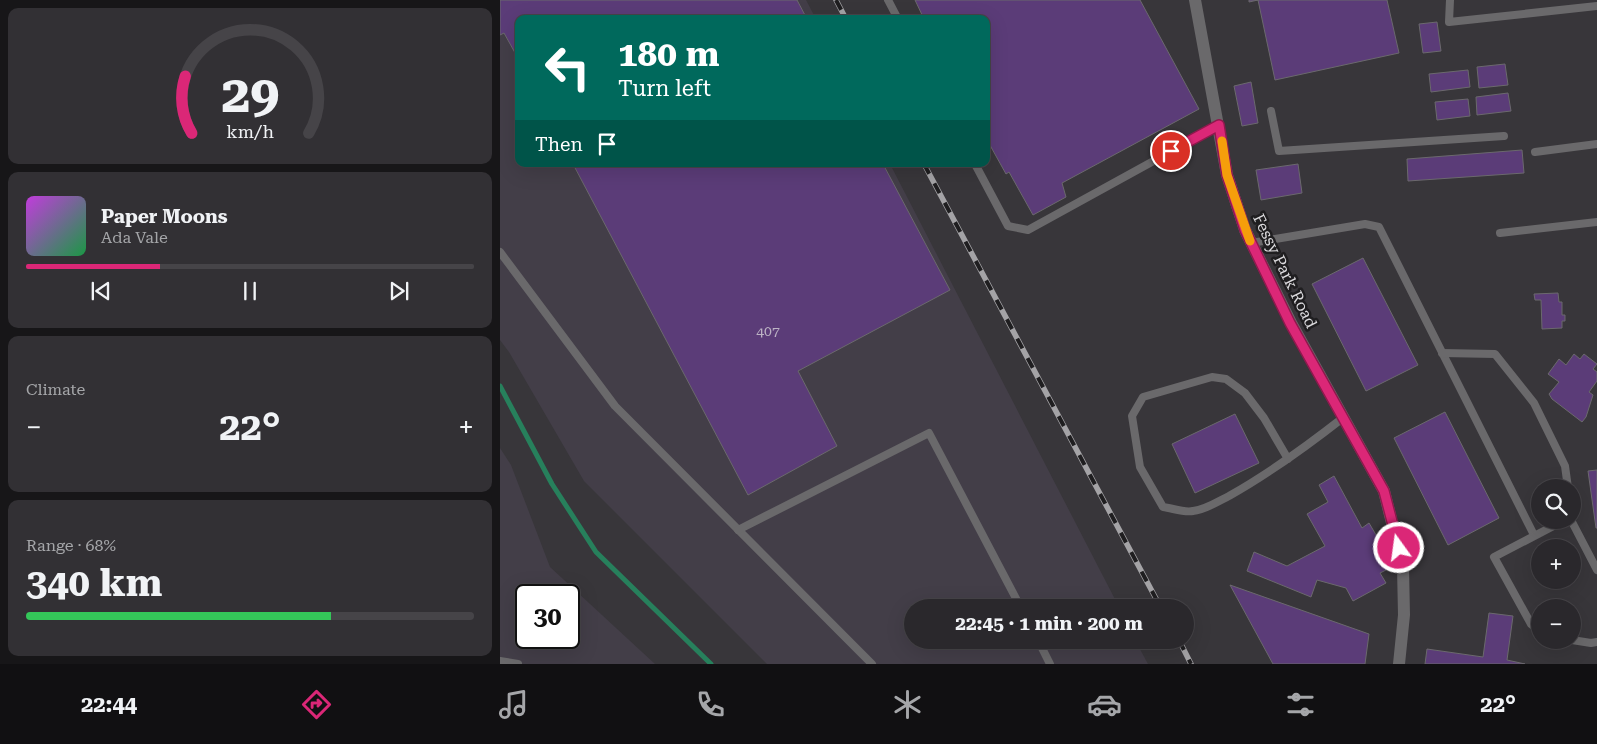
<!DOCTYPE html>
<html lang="en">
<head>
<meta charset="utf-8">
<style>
  :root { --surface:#2a282c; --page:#323034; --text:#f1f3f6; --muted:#a5a6a9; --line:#464448; --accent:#db2777 }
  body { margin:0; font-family:"Roboto Serif",serif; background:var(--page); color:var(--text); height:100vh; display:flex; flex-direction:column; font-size:19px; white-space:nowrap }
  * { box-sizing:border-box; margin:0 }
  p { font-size:16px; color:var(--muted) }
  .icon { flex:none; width:28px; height:28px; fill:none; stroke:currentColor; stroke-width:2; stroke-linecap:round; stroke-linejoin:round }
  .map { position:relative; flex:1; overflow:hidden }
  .side { display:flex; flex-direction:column; gap:8px; padding:8px; background:#171618; width:500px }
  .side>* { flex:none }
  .hud { position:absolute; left:15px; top:15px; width:475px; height:152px; border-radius:10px; box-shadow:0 5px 20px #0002,0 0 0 1px var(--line); background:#00695c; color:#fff; overflow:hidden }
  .fabs { position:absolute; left:1031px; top:479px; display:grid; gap:10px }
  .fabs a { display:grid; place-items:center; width:50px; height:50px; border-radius:50%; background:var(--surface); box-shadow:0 5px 20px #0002,0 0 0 1px var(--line); font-size:25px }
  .speed { position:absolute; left:15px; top:584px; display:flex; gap:10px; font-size:25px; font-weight:700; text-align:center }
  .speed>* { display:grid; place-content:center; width:65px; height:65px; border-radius:50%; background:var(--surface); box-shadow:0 5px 20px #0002,0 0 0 1px var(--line); line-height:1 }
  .speed .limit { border:2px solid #111; border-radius:8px; background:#fff; color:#111 }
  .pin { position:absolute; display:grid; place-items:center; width:42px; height:42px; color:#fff; margin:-21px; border:2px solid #fff; border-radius:50%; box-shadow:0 1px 5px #0007 }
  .me { position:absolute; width:55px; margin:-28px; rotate:346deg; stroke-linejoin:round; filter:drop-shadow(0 0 4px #0008) }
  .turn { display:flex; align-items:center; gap:18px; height:105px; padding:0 20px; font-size:22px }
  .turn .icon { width:65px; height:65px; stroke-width:2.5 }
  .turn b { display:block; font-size:35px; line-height:42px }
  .then { display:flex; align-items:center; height:48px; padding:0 20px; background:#0003; gap:10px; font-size:19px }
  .big { font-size:38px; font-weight:700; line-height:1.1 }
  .side .tile { flex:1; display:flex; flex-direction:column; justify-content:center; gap:8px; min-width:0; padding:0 18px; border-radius:10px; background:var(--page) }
  .side .dial { align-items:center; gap:0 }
  .dial svg { height:130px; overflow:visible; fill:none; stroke:var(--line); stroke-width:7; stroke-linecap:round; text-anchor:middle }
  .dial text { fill:var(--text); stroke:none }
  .song { display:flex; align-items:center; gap:15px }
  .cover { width:60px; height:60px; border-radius:8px; background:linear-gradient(135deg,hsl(290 70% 55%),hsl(140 70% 35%)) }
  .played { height:5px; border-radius:2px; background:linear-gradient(90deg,var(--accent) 30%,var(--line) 30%) }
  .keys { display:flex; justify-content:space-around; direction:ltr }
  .heat { display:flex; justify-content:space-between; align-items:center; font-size:28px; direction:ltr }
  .charge { height:8px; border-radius:4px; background:linear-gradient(90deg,#34c759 68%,var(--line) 0) }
  .trip { position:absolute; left:404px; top:599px; width:290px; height:50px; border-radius:25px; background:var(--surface); box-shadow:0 5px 20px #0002,0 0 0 1px var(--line); font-weight:700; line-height:50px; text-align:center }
  .dock { display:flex; height:80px; justify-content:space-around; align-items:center; background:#111012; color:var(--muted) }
  .dock .icon { width:35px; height:35px }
  .dock .on { color:var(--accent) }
  .dock b { font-size:22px; color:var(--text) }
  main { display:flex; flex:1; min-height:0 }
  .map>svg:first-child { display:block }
  .built { fill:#433e48; fill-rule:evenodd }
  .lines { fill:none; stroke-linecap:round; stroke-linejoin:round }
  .stream { stroke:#27805c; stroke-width:5 }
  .building { fill:#5b3c78; stroke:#6b696d }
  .lane { stroke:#6a696b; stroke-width:8 }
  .street { stroke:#6a696b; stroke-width:12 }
  .rail-casing { stroke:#a4a3a6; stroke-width:5.5 }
  .rail { stroke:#1f1e20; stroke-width:4; stroke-dasharray:11; stroke-linecap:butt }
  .route-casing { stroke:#8e194d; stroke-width:12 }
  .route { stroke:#db2777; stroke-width:9 }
  .slow { stroke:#f59e0b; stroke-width:9 }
  .labels { text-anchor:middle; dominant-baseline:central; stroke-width:5; stroke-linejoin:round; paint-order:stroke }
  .number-label { font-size:14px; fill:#bcb3c4 }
  .street-label { font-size:16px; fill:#dcdbde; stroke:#1f1e20 }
</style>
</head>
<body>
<main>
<section class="side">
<div class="tile dial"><svg viewBox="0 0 100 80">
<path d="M14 69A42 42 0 1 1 86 69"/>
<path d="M14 69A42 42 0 0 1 10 34" stroke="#db2777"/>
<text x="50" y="56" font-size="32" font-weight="700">29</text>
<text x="50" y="72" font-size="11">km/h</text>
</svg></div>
<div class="tile">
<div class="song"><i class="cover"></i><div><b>Paper Moons</b><p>Ada Vale</p></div></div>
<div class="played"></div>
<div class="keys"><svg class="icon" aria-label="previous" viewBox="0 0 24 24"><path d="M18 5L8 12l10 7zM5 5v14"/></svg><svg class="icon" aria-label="pause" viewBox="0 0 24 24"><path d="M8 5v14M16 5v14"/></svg><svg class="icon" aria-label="next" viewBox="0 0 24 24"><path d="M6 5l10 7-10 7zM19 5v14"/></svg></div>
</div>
<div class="tile"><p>Climate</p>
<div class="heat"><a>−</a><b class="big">22°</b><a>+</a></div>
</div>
<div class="tile"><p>Range · 68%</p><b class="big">340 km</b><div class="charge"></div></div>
</section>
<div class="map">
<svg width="1097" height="664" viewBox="0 0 1097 664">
  <rect width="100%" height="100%" fill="#38363a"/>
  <g class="built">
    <path d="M0,0h306l10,19h-297v145h371l229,443 -207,1v32h223l13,24h-381l-183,-183 -75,-129 -9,-12z"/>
    <path d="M0,448l11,17 39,102 105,97h-155zM26,595h43v43h-43z"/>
  </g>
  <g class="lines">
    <path class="stream" d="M0,386l52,98 44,68 115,112"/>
  </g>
  <g class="building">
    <path d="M0,0h297l10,19h-288v41l-15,-27 -4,2z"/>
    <path d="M415,0h225l59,109 -137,74 4,14 -33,18 -24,-43 -3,2 -20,-36v-119h-62z"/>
    <path d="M749,0h138l12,53 -124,27 -17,-80 -9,2z"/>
    <path d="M937,22l4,29 -18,2 -4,-29z"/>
    <path d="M1005,64l3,21 -29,3 -2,-21z"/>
    <path d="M968,70l2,17 -39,5 -2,-18z"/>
    <path d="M751,82l7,41 -16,3 -8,-40z"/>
    <path d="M1008,93l3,18 -34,4 -1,-18z"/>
    <path d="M968,99l2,17 -33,4 -2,-18z"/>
    <path d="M1022,150l2,23 -116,8 -1,-22z"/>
    <path d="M73,164h310l67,126 -152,81 39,75 -89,49z"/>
    <path d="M798,164l4,29 -41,7 -5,-30z"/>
    <path d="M863,258l55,107 -52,26 -54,-107z"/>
    <path d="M1058,293l1,9h3v13h3v6h-3v7l-20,1 -1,-29h-6l-1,-6z"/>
    <path d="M1074,354l6,5 4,-5 13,10 -4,5 4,3v9l-8,11 4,3 -7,22 -4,5 -30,-23 -3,-5 10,-12 -11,-8 11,-15 7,6z"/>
    <path d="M945,412l54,106 -51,27 -54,-107z"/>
    <path d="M735,414l24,49 -64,30 -23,-49z"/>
    <path d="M1097,470v58h-1l-8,-57z"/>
    <path d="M834,476l28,52 7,-5 13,22 4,25 -6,3 6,10 -33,18 -7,-13 -29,-8 -6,17 -64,-26 7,-19 33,14 38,-20 -18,-32 21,-12 -9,-17z"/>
    <path d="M730,585l139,49 -4,30h-92z"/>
    <path d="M989,613l24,3 -6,44 18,4h-100l2,-15 56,8z"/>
  </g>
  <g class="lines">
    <g class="lane">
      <path d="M388,0l10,19"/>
      <path d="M950,0l-1,22 148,-16"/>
      <path d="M771,111l8,40 225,-15"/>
      <path d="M1035,152l62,-8"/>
      <path d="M475,164l33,62 20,4 191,-105"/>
      <path d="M1000,233l97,-11"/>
      <path d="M751,243l114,-19 14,3 155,308"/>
      <path d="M0,252l115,154 257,258"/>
      <path d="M942,353l53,1 39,49 31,63 3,22"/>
      <path d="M788,459l-24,-41 -19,-25 -19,-14 -14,-2 -69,20 -11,19 8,51 23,40c9,1 21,6 30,4 12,-1 26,-10 36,-15 41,-23 78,-50 115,-79"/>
      <path d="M1071,520l26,50"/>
      <path d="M238,530l191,-97 92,175"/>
      <path d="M1040,631l-9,-7 -37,-67 71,-37"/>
      <path d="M538,640l12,24"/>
      <path d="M1072,640l19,3 6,-1"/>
      <path d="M0,661l18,3"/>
    </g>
    <path class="street" d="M695,0l32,175 18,55 46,93 93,168 19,76 1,48 -5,49"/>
    <defs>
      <g id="rail">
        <path d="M336,0l10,19"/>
        <path d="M424,164l237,444"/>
        <path d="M679,640l12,24"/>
      </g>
    </defs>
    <use href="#rail" class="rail-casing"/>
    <use href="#rail" class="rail"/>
  </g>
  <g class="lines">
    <defs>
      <path id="route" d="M671,151l48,-26 8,50 18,55 45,93 94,168 15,57"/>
    </defs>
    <use href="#route" class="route-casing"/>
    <use href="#route" class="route"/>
    <path class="slow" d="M722,141l5,34 23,66"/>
  </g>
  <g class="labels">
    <g class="number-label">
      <text x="268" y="331">407</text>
    </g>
    <g class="street-label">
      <text transform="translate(785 271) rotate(64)">Fessy Park Road</text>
    </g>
  </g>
</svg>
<div class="fabs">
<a><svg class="icon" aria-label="search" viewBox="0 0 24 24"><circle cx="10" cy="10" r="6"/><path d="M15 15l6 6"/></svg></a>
<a>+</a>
<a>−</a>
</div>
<div class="speed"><div class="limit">30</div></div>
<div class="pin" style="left:671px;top:151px;background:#d93025"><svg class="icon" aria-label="arrive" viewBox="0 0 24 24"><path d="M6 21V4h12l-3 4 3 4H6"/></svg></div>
<svg class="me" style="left:899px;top:548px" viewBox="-20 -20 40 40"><circle r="17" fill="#db2777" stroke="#fff" stroke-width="3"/><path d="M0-11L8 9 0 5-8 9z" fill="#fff"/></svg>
<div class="trip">22:45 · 1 min · 200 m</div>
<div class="hud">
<div class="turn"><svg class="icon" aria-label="left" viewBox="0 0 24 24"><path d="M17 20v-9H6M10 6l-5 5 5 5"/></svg><div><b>180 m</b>Turn left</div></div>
<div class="then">Then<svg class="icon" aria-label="arrive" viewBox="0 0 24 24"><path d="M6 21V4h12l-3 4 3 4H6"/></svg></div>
</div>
</div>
</main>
<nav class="dock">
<b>22:44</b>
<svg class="icon on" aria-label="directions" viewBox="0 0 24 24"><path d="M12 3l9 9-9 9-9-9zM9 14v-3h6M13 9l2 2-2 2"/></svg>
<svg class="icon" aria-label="music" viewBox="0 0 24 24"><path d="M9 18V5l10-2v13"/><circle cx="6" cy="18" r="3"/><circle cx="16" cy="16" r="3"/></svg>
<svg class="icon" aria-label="phone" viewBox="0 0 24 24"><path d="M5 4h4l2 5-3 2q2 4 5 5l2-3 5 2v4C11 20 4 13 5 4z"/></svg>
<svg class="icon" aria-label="climate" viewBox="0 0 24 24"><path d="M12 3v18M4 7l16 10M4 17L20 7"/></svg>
<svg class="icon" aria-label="car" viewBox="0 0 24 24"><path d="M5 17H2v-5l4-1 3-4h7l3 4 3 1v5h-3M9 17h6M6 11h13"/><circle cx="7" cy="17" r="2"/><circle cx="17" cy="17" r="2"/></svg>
<svg class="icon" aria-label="filters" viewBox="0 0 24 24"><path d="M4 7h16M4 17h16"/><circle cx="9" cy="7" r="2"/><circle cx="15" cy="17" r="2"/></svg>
<b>22°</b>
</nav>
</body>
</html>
